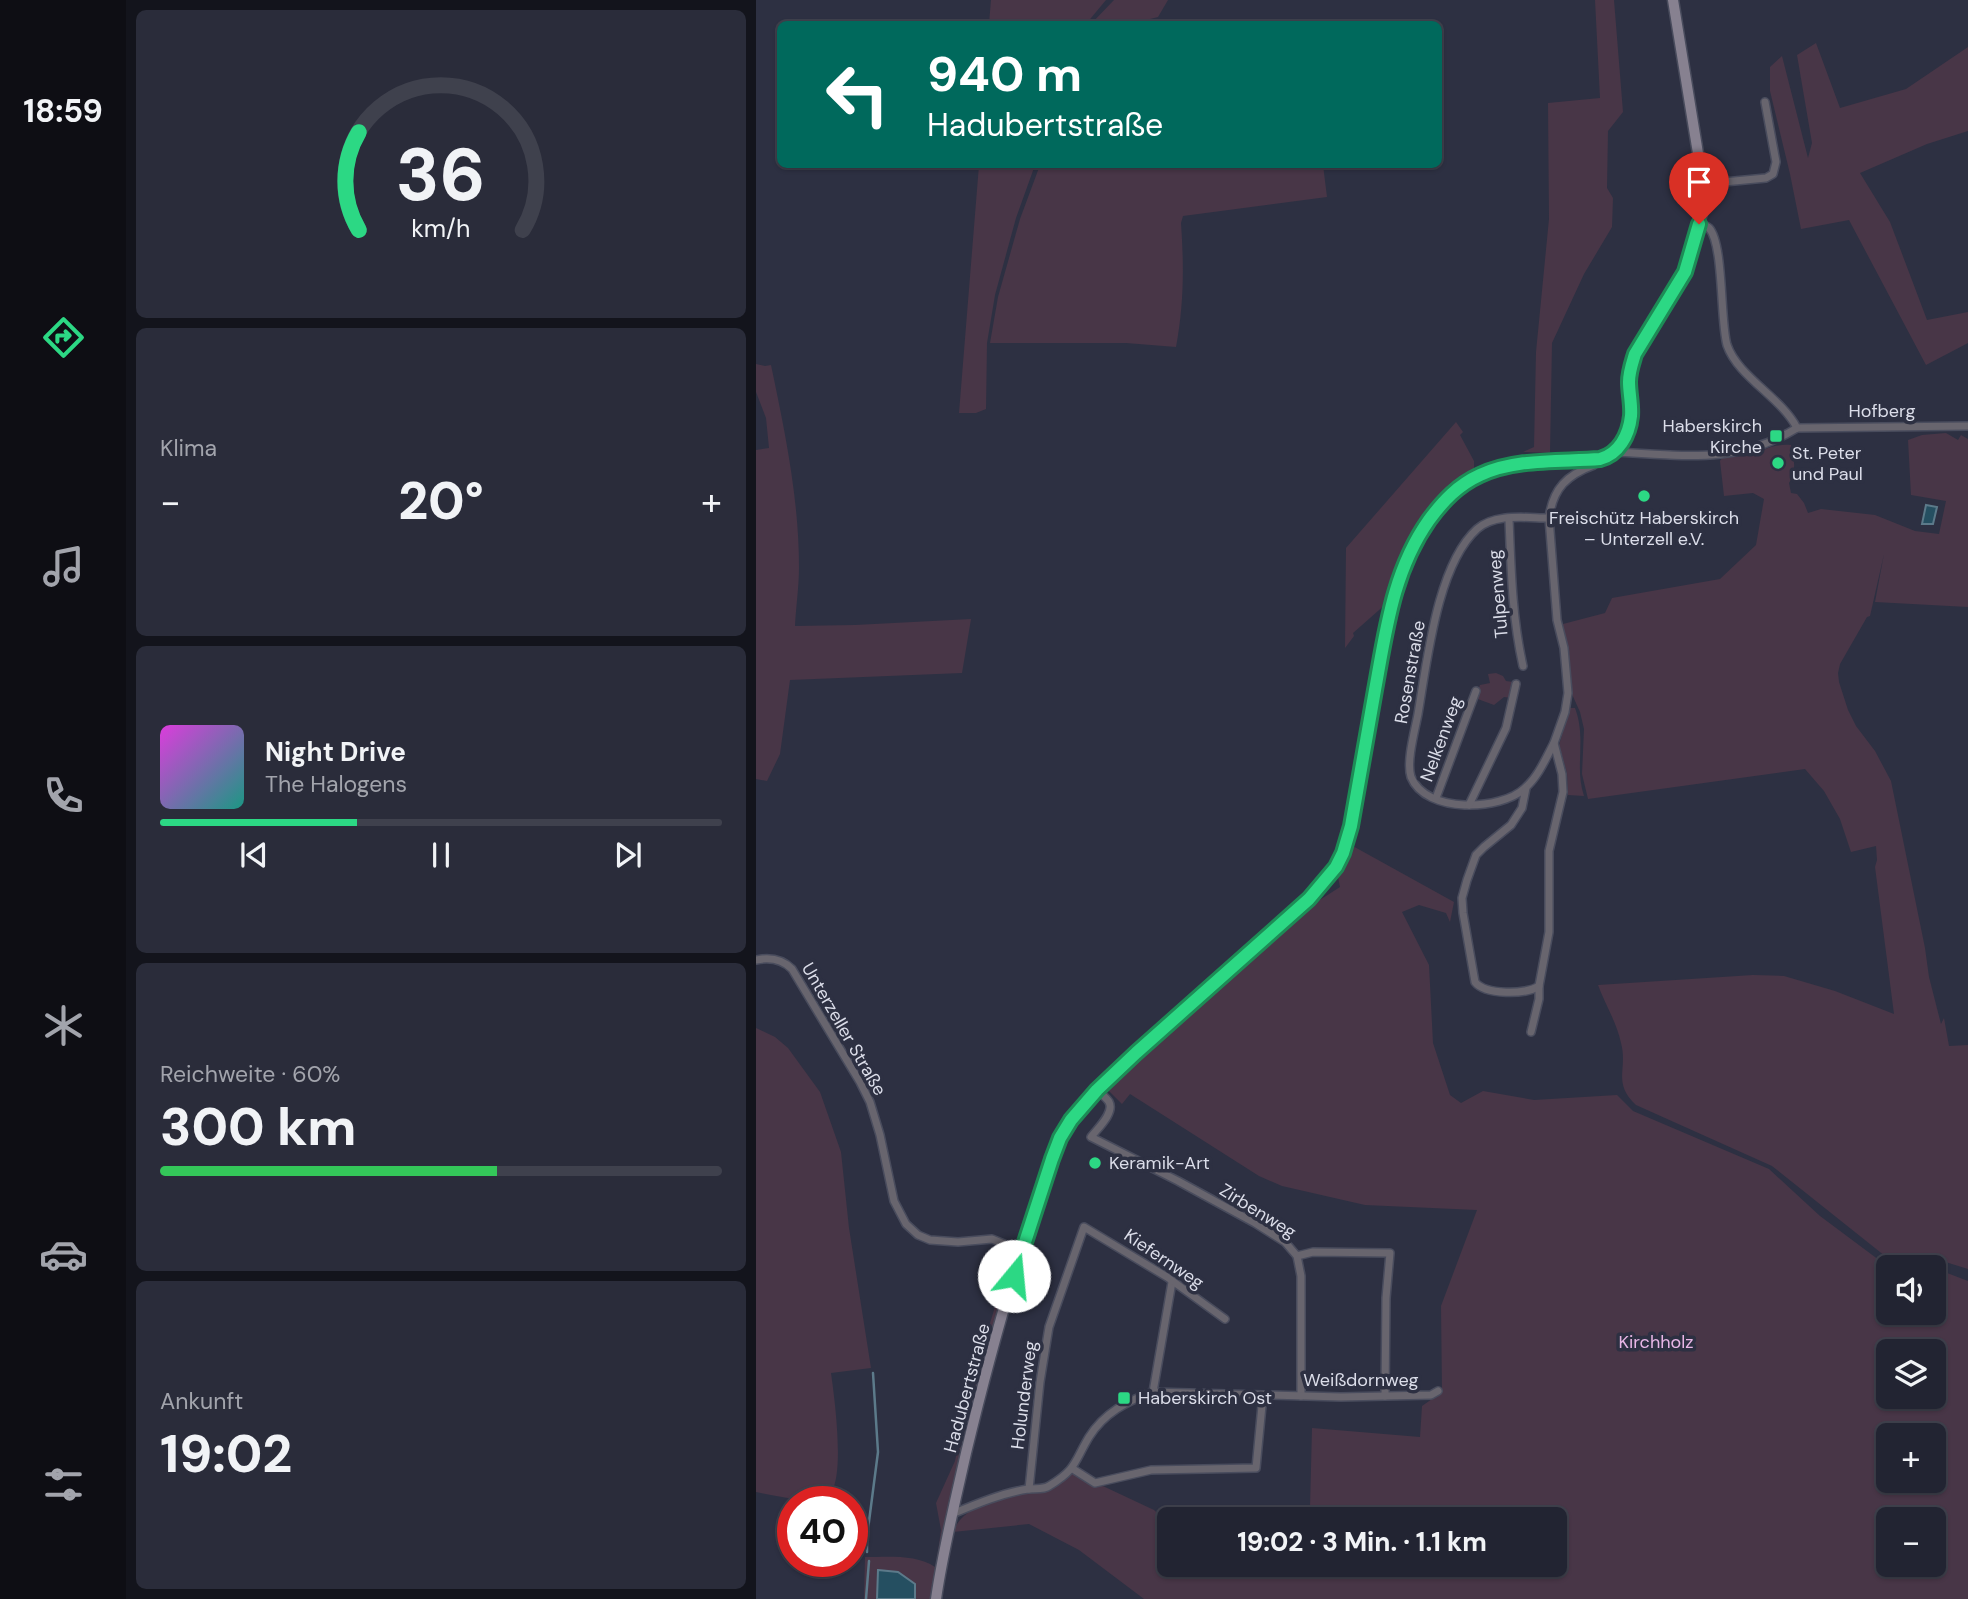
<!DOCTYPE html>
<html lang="de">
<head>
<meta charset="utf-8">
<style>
  :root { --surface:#222432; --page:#2a2c3a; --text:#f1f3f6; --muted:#a2a4ac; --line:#3f414d; --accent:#2cd884 }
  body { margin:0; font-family:"DM Sans",sans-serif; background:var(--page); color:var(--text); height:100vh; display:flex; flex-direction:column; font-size:26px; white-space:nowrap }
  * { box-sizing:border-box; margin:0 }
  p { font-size:23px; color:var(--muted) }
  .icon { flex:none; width:38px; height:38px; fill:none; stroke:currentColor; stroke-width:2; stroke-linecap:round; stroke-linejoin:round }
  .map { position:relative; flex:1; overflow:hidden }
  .side { display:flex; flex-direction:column; gap:10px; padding:10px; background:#13141c; width:630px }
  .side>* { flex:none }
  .hud { position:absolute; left:21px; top:21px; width:665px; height:147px; border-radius:10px; box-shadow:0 2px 5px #0004,0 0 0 2px var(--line); background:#00695c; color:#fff; overflow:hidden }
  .tools { position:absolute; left:1120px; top:1255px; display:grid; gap:14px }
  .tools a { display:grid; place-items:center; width:70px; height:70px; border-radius:10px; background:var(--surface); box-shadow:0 2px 5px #0004,0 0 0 2px var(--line); font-size:35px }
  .speed { position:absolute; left:21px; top:1486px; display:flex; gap:14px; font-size:35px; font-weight:700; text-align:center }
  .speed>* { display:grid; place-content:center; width:91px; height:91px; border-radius:50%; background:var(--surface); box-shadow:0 2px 5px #0004,0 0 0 2px var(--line); line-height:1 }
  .speed .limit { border:10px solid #d22; background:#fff; color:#111 }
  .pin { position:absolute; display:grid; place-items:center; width:60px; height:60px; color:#fff; margin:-72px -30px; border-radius:50% 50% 50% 0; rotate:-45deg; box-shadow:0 0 7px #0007 }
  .pin .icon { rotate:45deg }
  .me { position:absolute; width:77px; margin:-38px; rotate:17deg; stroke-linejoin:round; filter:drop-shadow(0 0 5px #0008) }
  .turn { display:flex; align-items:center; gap:24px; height:147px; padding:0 35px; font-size:32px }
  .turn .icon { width:91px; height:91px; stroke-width:2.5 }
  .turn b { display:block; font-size:49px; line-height:60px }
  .big { font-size:52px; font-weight:800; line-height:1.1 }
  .side .widget { flex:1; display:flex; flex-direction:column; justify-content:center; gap:10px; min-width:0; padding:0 24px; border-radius:10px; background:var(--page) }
  .side .dial { align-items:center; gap:0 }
  .dial svg { height:182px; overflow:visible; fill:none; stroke:var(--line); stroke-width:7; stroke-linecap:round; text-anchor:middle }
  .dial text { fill:var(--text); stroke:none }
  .song { display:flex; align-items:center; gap:21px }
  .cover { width:84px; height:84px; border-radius:10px; background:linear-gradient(135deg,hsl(300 70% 55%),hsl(170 70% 35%)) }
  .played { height:7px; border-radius:4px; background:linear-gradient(90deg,var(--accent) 35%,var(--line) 35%) }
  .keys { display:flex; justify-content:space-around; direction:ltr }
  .heat { display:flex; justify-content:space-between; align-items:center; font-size:38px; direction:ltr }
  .charge { height:10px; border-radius:5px; background:linear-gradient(90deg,#34c759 60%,var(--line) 0) }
  .trip { position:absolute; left:401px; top:1507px; width:410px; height:70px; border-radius:10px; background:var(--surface); box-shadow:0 2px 5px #0004,0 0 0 2px var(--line); font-weight:800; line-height:70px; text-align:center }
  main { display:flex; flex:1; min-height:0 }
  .tabs { display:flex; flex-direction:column; width:126px; justify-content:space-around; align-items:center; background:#0e0e14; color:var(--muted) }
  .tabs .icon { width:49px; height:49px }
  .tabs .on { color:var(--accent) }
  .tabs b { font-size:32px; color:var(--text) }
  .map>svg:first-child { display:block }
  .green { fill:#483647; fill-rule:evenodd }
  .water { fill:#254f61; stroke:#5c7a8a; stroke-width:2 }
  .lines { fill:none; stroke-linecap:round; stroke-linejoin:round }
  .stream { stroke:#5c7a8a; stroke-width:2.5 }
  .street-casing { stroke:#494c5d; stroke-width:10 }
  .secondary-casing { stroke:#494c5d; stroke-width:13 }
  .street { stroke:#68656e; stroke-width:7 }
  .secondary { stroke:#878190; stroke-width:10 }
  .route-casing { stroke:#1d8c56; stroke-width:18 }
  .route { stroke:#2cd884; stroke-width:12 }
  .poi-dot { fill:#2cd884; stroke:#2d3042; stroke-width:2.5 }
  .labels { text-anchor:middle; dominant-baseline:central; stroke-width:7; stroke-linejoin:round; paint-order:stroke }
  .street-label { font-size:18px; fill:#dbdde9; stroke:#2d3042 }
  .poi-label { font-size:18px; fill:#dbdde9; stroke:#2d3042; text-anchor:start }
  .park-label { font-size:18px; fill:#e8b6e6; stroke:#2d3042 }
</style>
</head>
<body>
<main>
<nav class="tabs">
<b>18:59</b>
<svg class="icon on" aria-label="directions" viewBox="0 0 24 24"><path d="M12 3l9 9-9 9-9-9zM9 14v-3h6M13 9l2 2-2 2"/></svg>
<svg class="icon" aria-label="music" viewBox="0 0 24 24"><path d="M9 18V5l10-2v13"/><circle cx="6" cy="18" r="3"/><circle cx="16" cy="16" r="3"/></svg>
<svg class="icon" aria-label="phone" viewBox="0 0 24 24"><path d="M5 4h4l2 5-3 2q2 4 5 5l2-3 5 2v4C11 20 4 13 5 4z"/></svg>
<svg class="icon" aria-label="climate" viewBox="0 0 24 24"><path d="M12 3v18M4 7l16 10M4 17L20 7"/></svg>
<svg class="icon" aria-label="car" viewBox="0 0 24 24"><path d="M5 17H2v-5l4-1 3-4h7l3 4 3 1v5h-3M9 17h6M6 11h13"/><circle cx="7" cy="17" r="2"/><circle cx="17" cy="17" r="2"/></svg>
<svg class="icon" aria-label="filters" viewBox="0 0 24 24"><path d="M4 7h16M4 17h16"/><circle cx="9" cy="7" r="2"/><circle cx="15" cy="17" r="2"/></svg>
</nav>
<section class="side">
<div class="widget dial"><svg viewBox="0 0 100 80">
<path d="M14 69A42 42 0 1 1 86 69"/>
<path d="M14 69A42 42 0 0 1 14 26" stroke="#2cd884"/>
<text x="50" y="56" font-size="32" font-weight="700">36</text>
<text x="50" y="72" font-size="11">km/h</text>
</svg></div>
<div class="widget"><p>Klima</p>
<div class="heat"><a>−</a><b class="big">20°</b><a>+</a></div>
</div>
<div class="widget">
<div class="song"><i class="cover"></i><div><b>Night Drive</b><p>The Halogens</p></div></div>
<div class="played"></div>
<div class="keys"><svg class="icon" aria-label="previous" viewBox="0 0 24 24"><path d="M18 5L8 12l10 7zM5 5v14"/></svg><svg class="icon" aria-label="pause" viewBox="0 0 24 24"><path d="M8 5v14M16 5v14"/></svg><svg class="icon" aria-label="next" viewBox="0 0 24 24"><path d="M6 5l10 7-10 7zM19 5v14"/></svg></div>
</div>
<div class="widget"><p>Reichweite · 60%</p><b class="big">300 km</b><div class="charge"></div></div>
<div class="widget"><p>Ankunft</p><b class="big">19:02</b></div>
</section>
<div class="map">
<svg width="1212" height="1599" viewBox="0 0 1212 1599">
  <rect width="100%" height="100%" fill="#2d3042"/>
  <g class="green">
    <path d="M235,0h115l-20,24h-97z"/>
    <path d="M358,0h54l-10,17 -16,4 -20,-1 -31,4z"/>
    <path d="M839,0h19l9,112 -15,19 -1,57 6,10 -1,29 -28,47 -32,69 -2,110 -27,-1 11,-5 2,-95 13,-133 -1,-116 52,-5z"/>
    <path d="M1060,43l24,65 66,-19 62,-42v84l-41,13 -67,29 30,49 37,98 41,-8v31l-42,22 -77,-145 -48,9 -11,-55 -20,-83v-24l12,-11 26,102 4,-15 -15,-88z"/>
    <path d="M223,165h56l-19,53 -21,77 -8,48 -1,66 -10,4h-17z"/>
    <path d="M284,165h283l4,32 -144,19 -2,7c3,43 3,81 -5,124l-50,-4h-136l8,-46 22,-78z"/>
    <path d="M0,364l9,2 6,-1c14,67 28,134 28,202 0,20 -3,39 -4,59l60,-1 116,-6 -9,54 -172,7 -10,74 -13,27 -11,-2v-329l13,-2 -3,-30 -10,-26z"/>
    <path d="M700,422l7,10 -3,3 14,26v12l-33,28 -54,102 -34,30 1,3 -9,12 1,-100z"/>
    <path d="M1190,433l12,7 3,-5 7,4v168l-93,-5 9,-48 -14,62 -3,1 -27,47 -2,9 1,9 9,28 8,16 19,25 16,30 34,167 4,29 12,47 3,-6 5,28 19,-1v224l-29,-9 -54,-4 -113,-90 -136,-61c-24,-22 -8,-36 -15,-62 -4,-20 -16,-39 -23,-58l155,-10 31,1 51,15 59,23 -19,-147 2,-7 -1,-14 -25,6 -11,-33 -16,-28 -19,-22 -217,30 -6,-25 2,-45 -4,-17 -9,-20 -8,-68 42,-11 7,-15 108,-19 36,-34 8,-46 -11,-6 -29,3 -4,-35 2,-3 24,-2 6,-3 3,4c8,-10 23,-13 36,-12 3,13 6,26 -2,38l2,10 6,1 7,9 4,10 13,-4 54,6 40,16 24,3 7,-33 -35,-6 -3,-55 14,-5z"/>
    <path d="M740,673l7,3 3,5 7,1 2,2 -3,14 -8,-1 -10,8 -19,-7 5,-13 10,-2 -2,-9z"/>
    <path d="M814,708h5c12,32 -1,58 9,88l-16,-1 -1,-22 -8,-28z"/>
    <path d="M595,845l103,57 -4,20 -4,-9 -27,-8 -17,7 27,53 4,78 17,52 11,8 22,-12 51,9 83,-5 16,16 136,58 51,47 63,47 43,4h-38v45h46v-44l34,13v318h-824l-65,-49 -50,-26 -76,8c11,-28 49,-35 76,-40 5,-1 12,0 17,-1 9,-3 19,-14 27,-19l81,38 15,14v40h385v-45h-333l89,-11 2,-80 108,9 2,-31 20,-14 -1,-86 36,-96 -112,-5 -83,-19 -23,-10 -129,-82 -8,10 -14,-14 31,-32 173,-153 28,-18 -2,-10zM1132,1351h46v45h-46zM1132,1435h46v45h-46zM1132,1519h46v45h-46z"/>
    <path d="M0,1028l19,9 13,11 32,44 21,60 8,76 22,140 -40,5c3,21 16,113 -4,123 -17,8 -53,0 -71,-4z"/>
    <path d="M252,1247l5,6 1,9 -75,293 -2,3 4,-28 -5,-27 19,-42 18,-82 35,-115z"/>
    <path d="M109,1557c22,0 52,-3 70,10l2,5 -4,27h-18l-1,-15 -16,-12 -19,-2 -2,29h-13z"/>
  </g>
  <g class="water">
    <path d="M1170,505l11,2 -4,17h-11z"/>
    <path d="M122,1570l20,2 17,12v15h-38z"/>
  </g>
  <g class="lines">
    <g class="stream">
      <path d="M111,1552v-15l11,-85 -5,-79"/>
      <path d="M110,1599l3,-38"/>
    </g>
    <defs>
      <g id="street">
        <path d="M947,184l63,-6 7,-4 3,-12 -11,-60"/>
        <path d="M943,224c4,1 7,1 10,4 15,16 11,93 18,117 11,32 54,52 70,83"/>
        <path d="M1041,428l171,-2"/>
        <path d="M858,452c67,3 123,13 183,-24"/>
        <path d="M793,518c-23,0 -54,-5 -72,11 -40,36 -50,133 -59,185 -3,16 -12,48 -7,63 15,37 90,34 114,11 13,-11 21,-30 29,-45"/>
        <path d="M753,519c2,49 3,98 14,147"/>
        <path d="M770,788l-4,20 -11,17 -27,22 -8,8 -9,25 -5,18 1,15 12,69c10,13 51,13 64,4"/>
        <path d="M680,798l40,-107"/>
        <path d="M713,805l37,-77 10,-44"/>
        <path d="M0,960c14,-3 26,-1 36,9l68,113 10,20 10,33 14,66 12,23 12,11 12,5 28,2 34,-3 29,12"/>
        <path d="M775,1032l8,-33v-13l10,-54v-81l14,-59 -1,-18 -8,-31 11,-31 3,-19 -4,-45 -7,-28 -8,-102c4,-30 18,-43 45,-53l1,-5"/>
        <path d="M341,1090c4,4 10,8 12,12 6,11 -12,27 -18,35l87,44 77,42 30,19 12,14 4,20v120"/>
        <path d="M541,1256l16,-4 77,1 -4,45 -1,98"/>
        <path d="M397,1392l19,-110"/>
        <path d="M317,1469l22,14 56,-13 105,-2 7,-73"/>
        <path d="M273,1489l11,-107 9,-55 35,-100 83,50 58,42"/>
        <path d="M196,1514c24,-10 50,-21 76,-25 8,-1 15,1 21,-3 28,-17 25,-24 40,-49 15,-24 38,-36 64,-45l188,5 90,-2 7,-4"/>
      </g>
      <path id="secondary" d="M180,1599c7,-49 19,-97 30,-146 19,-79 40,-158 66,-235 11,-32 19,-70 39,-98 25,-36 62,-65 95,-94 47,-42 95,-84 143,-127 24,-25 34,-38 42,-73l39,-222 18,-48 14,-25 21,-29 14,-14 25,-14 38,-10 85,-6c15,-6 24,-26 26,-42 1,-11 -2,-23 -2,-34 0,-10 3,-18 6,-28l50,-82 18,-62v-26l-30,-184"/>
    </defs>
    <use href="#street" class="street-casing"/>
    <use href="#secondary" class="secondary-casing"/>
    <use href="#street" class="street"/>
    <use href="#secondary" class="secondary"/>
  </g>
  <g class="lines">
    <defs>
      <path id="route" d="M258,1276l38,-117 8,-21 11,-18 26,-30 39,-37 173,-154 27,-32 7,-14 8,-27c8,-45 16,-90 24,-136 11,-60 18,-119 54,-170 14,-19 29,-35 51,-45 36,-17 81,-13 120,-16 19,-5 29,-24 31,-43 1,-11 -2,-23 -2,-34 0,-10 3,-18 6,-28l50,-82 14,-48"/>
    </defs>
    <use href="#route" class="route-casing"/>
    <use href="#route" class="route"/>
  </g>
  <g class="poi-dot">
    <rect x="1013" y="429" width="14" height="14" rx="3.5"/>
    <circle cx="1022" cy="463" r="7"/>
    <circle cx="888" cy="496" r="7"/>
    <circle cx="339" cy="1163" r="7"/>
    <rect x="361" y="1391" width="14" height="14" rx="3.5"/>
  </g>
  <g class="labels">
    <g class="street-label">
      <text x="1126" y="411">Hofberg</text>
      <text transform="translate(742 594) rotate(-95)">Tulpenweg</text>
      <text transform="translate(654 672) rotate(-80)">Rosenstraße</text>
      <text transform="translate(685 739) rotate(-70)">Nelkenweg</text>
      <text transform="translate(88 1029) rotate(60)">Unterzeller Straße</text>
      <text transform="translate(502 1211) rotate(32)">Zirbenweg</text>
      <text transform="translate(408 1259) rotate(34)">Kiefernweg</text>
      <text x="605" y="1380">Weißdornweg</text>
      <text transform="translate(211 1388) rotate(-75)">Hadubertstraße</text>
      <text transform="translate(268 1395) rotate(-83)">Holunderweg</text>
    </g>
    <g class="poi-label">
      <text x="1006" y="426" text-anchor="end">Haberskirch<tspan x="1006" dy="21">Kirche</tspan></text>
      <text x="1036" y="453">St. Peter<tspan x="1036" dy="21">und Paul</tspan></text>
      <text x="888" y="518" text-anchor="middle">Freischütz Haberskirch<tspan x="888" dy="21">– Unterzell e.V.</tspan></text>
      <text x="353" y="1163">Keramik-Art</text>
      <text x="382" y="1398">Haberskirch Ost</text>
    </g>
    <g class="park-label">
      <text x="900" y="1342">Kirchholz</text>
    </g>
  </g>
</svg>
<div class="tools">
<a><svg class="icon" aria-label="sound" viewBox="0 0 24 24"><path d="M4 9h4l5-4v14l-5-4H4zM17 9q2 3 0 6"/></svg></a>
<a><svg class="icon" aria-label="layers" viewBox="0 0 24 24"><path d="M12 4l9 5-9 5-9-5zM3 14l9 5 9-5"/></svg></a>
<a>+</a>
<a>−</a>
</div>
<div class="speed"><div class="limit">40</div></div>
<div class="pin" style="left:943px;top:224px;background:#d93025"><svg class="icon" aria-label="arrive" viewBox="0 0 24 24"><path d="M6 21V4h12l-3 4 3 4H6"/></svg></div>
<svg class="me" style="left:258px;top:1276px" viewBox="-20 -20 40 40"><circle r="19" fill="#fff"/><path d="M0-13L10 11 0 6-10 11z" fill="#2cd884"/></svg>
<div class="trip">19:02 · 3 Min. · 1.1 km</div>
<div class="hud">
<div class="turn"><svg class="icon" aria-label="left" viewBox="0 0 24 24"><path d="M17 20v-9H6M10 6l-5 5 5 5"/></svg><div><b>940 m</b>Hadubertstraße</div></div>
</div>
</div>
</main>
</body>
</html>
